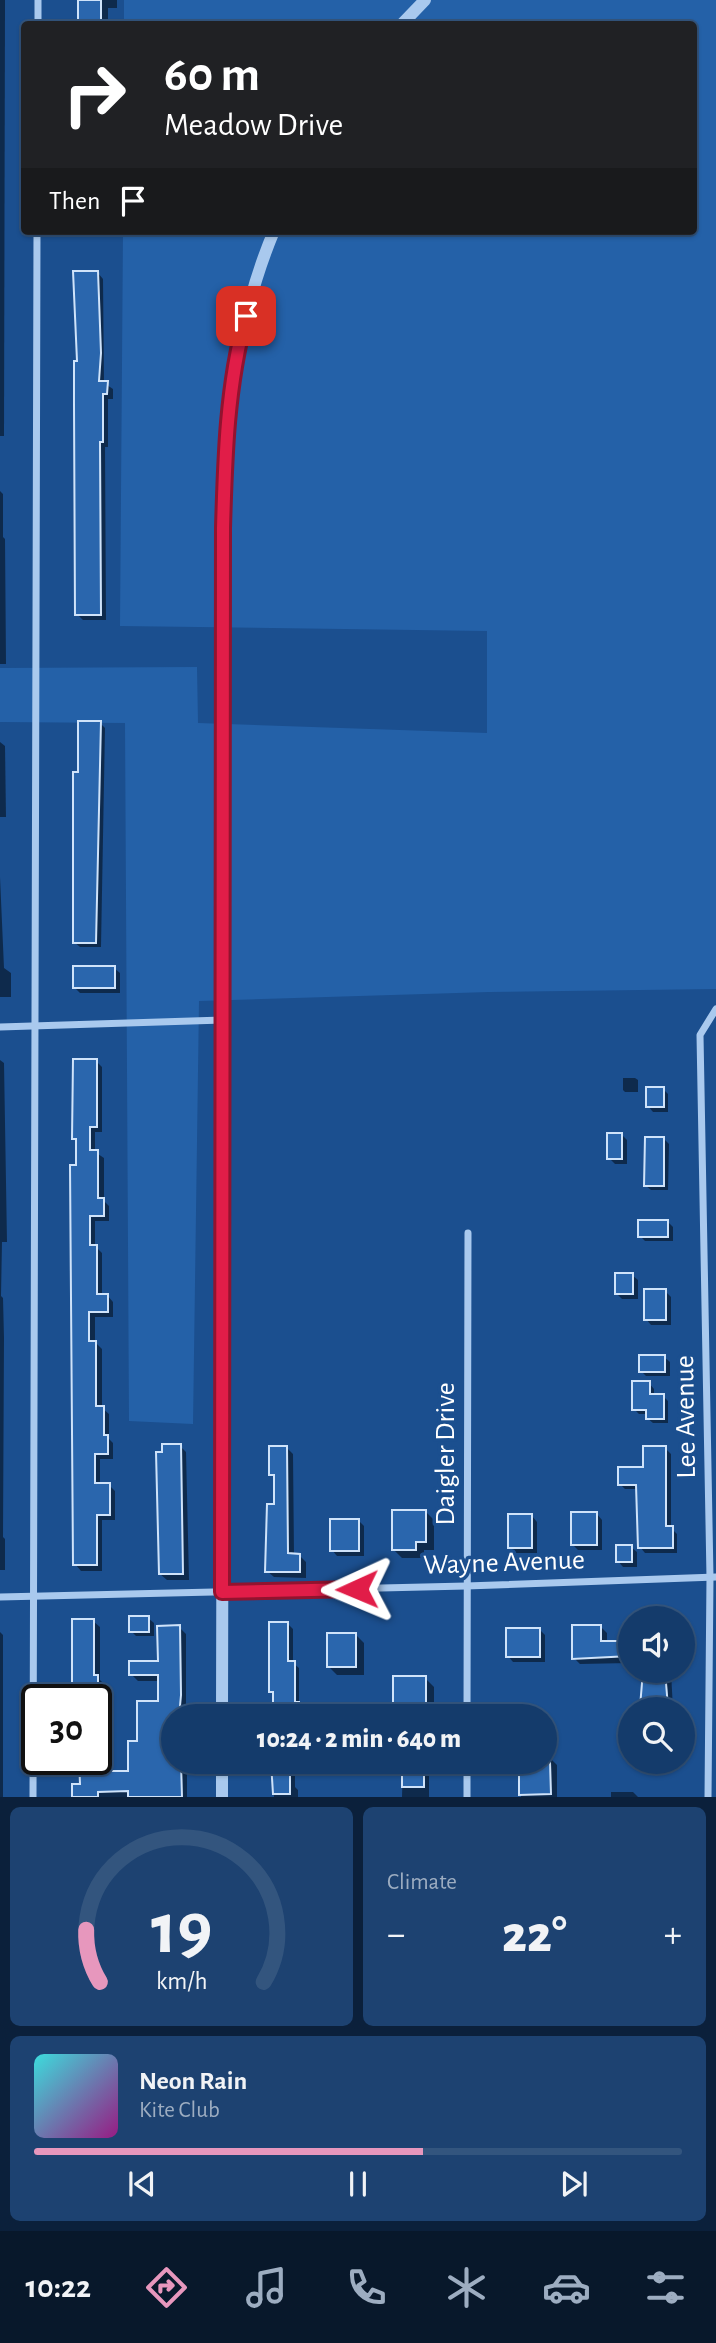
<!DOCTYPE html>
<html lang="en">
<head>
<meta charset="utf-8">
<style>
  :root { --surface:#143b6b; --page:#1d4271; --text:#f1f3f6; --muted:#9dadc1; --line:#33557e; --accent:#e797bd }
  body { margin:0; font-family:"Alegreya Sans",sans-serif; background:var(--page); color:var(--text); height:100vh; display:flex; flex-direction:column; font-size:26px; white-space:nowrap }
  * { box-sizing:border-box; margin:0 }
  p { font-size:23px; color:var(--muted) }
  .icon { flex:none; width:38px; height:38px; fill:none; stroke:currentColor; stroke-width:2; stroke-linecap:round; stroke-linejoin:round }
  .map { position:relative; height:1797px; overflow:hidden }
  .side { display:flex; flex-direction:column; gap:10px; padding:10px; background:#0b203b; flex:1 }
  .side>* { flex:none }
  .hud { position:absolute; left:21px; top:21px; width:676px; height:214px; border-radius:7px; box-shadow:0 2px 5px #0004,0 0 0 2px var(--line); background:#202124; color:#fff; overflow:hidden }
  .controls { position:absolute; left:618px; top:1606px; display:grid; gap:14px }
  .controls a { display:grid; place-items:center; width:77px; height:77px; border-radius:50%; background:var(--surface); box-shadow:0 2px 5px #0004,0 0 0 2px var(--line); font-size:35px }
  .speed { position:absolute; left:21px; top:1684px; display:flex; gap:14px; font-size:35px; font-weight:700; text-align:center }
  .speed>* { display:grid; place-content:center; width:91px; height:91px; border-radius:50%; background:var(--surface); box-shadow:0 2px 5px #0004,0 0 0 2px var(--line); line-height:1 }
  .speed .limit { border:4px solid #111; border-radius:10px; background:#fff; color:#111 }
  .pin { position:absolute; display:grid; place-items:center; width:60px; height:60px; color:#fff; margin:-30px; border-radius:14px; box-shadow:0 4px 10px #0006 }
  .me { position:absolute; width:77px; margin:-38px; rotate:269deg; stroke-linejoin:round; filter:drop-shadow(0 0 5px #0008) }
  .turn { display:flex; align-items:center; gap:24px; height:147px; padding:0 28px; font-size:32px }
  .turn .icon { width:91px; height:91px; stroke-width:2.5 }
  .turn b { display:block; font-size:49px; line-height:60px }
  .then { display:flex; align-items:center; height:66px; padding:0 28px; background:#0003; gap:14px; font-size:26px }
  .big { font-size:52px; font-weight:800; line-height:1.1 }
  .side .card { flex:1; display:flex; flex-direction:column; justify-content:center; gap:10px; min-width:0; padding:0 24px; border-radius:10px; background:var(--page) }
  .side .dial { align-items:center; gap:0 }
  .dial svg { height:182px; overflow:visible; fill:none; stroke:var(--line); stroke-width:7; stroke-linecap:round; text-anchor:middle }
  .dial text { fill:var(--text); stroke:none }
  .song { display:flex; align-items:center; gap:21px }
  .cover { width:84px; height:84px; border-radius:10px; background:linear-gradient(135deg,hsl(180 70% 55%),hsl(310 70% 35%)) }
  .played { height:7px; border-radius:4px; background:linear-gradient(90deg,var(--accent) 60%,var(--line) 60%) }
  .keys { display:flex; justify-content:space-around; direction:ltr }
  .heat { display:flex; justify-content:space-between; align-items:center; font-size:38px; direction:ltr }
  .side .tiles { flex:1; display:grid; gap:10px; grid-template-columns:1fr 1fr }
  .card:last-child { grid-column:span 2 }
  .trip { position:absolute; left:161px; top:1704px; width:396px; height:70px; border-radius:35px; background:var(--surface); box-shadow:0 2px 5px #0004,0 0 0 2px var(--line); font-weight:800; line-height:70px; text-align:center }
  .menu { display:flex; height:112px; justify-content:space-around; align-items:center; background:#08182b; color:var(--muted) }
  .menu .icon { width:49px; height:49px }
  .menu .active { color:var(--accent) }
  .menu b { font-size:32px; color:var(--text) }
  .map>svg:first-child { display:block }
  .green { fill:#2461a8 }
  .shadow { fill:#0007 }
  .building { fill:#2a66ad; stroke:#cfe3fa; stroke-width:2 }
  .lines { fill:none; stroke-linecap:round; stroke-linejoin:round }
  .minor { stroke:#a9c9ee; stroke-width:7 }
  .tertiary { stroke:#a9c9ee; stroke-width:12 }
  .route-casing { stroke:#92132f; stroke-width:18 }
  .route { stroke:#e11d48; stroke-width:12 }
  .labels { text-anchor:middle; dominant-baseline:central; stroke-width:7; stroke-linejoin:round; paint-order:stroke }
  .street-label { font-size:28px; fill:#fff; stroke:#1b4f8f }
</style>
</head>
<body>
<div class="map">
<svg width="716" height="1797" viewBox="0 0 716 1797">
  <rect width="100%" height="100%" fill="#1b4f8f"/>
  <path class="green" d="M124,0h592v989l-227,3 -290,9 -6,423 -64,-3 -4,-698 -125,-1v-54l197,-1 1,56 289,10v-102l-367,-5 3,-395h570v-207h-569z"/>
  <g class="shadow">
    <path d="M0,0h5v7l-1,429h-4z"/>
    <path d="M79,0h38v8h-9v16h-28z"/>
    <path d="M98,273l5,6 1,104 9,6v10h-5v48h-3l1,173h-23l-6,-6 2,-251z"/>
    <path d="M0,491l3,3v43l2,2 1,125h-6z"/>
    <path d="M100,723l5,5 -4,219h-21l-6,-5 6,-168z"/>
    <path d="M0,742l5,4 1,71h-6z"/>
    <path d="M0,877l4,91 7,5v24h-11z"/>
    <path d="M114,968l6,5v20h-40l-5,-5z"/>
    <path d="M0,1060l4,3 3,179h-5l-1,54 2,2 1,40 -1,199 2,2v31h-5z"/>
    <path d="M96,1061l6,6v65h-7v20l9,6v43l5,5v15h-14v25l7,7v42h5l6,7v15h-18v25l7,7v59l7,6v25l4,4v16h-13v26h9l6,6v29h-13v51h-21l-6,-7 3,-422 -4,-4z"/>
    <path d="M623,1078h12l3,2v12h-13l-2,-2z"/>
    <path d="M663,1089l5,5v18h-15l-5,-6z"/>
    <path d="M621,1134l6,6v24h-12l-6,-6z"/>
    <path d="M663,1138l6,6 -1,46h-17l-6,-5z"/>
    <path d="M667,1221l6,6v14h-28l-5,-5z"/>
    <path d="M632,1275l6,5v19h-16l-5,-5z"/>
    <path d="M665,1291l6,6v28h-20l-5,-6z"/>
    <path d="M664,1357l6,5v14h-24l-5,-5z"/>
    <path d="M649,1383l5,6v7h9l5,5v22h-15l-6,-5v-4h-8l-5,-5z"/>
    <path d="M180,1446l6,6 3,128h-22l-7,-6z"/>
    <path d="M287,1448l6,6 1,101h5l7,7v16l-32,-1 -7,-6 9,-66v-26l-5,-5z"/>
    <path d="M665,1448l6,6v74l6,6v19h-32l-5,-6 -2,-58h-13l-5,-5 24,-15z"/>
    <path d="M426,1512l8,8v30h-10v8h-22l-9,-9z"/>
    <path d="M597,1514l5,6v30h-24l-6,-6z"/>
    <path d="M532,1516l5,6v31h-22l-5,-6z"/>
    <path d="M358,1520l6,6v30h-27l-5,-6z"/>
    <path d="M631,1547l6,5v15h-14l-5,-6z"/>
    <path d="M649,1608h18l6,6v5h-24z"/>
    <path d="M148,1618l6,5v13h-18l-5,-5z"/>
    <path d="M74,1621h19l7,6v53l4,4v32h-7v57l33,-1 9,-29 21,-41v-21h-22l-7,-7 29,-11 19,-36 7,7v83h-13v45h14v35h-113l7,-11 -2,-20 -6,-7h23v-60h-23z"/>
    <path d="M288,1624l5,5v34l6,5v37l5,4v8h-29v-22l-4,-4z"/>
    <path d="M601,1627l6,6v10h23v20l-50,1 -6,-6z"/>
    <path d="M539,1629l6,6v27h-32l-5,-6z"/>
    <path d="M0,1632l3,3v162h-3z"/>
    <path d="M356,1635l8,8v32h-27l-8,-8z"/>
    <path d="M644,1671h27l2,39h-28l-3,-3z"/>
    <path d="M425,1678l9,9v26h-31l-8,-9z"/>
    <path d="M544,1758h6l7,7v32h-36v-35h23z"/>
    <path d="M273,1762h22v25l3,3v7h-24z"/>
    <path d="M403,1762h20l6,6v29h-27z"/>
    <path d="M611,1792h22l5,5h-27z"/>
  </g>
  <g class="building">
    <rect x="78" y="0" width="23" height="24"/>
    <path d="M73,271h25l3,82 -2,28h9l-1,13h-4v48h-3l1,173h-26l-1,-211v-43h3z"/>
    <path d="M78,721h23l-5,222h-23v-171h5z"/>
    <rect x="73" y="966" width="42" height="22"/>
    <path d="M73,1059h24v68h-7v23h8v48h6v18h-14v29h7v49h11v18h-19v29h7v65h8v29h4v19h-13v29h15v32h-13v50h-24l-3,-400h6v-26h-4z"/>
    <rect x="646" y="1087" width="18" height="20"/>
    <rect x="607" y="1133" width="15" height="26"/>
    <path d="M645,1137h19v49h-20z"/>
    <rect x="638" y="1220" width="30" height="17"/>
    <rect x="615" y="1273" width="18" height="21"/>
    <rect x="644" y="1289" width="22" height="31"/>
    <rect x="639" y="1355" width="26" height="17"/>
    <path d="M632,1381h18v13h14v25h-18v-9h-14z"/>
    <path d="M162,1444h19l2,130h-24l-3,-122h6z"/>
    <path d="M269,1446h18l1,107 12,1v18h-35l2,-68h7v-29h-5z"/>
    <path d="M643,1446h23v80h7v22h-35l-2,-63h-18v-18h25z"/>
    <path d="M392,1510h34v32h-10v8h-24z"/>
    <rect x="571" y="1512" width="26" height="33"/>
    <rect x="508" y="1514" width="24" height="34"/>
    <rect x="330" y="1519" width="29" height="32"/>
    <rect x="616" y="1545" width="16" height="17"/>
    <rect x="129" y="1616" width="20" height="16"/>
    <path d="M72,1619h22v56h4v24h-26z"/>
    <path d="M269,1622h19v39h7v41h4v15h-26v-25h-4z"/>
    <path d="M180,1625l1,70 -2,22h-6v45h8l1,35h-54v-6l-30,1v5h-26v-13h8l-1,-25h12v12h37v-30h9v-40h21v-26h-29v-14h29l-1,-35z"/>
    <path d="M572,1625h29v16h29v15l-58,3z"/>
    <rect x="506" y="1628" width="34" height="29"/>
    <rect x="327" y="1633" width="29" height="34"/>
    <path d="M643,1671h22l3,36h-28z"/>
    <rect x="393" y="1676" width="33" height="29"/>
    <path d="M271,1762h19v32h-17z"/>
    <rect x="402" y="1762" width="22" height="25"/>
    <path d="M519,1762h31l1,32 -32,1z"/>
  </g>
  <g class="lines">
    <g class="minor">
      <path d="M38,24v-24"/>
      <path d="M0,1027l223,-7"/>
      <path d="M0,1597l466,-11 250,-9"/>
      <path d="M467,1717l1,-484"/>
      <path d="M467,1762v35"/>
      <path d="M33,1797l4,-1566"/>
      <path d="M708,1797l2,-220 -10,-542 16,-26"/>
    </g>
    <g class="tertiary">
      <path d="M402,24l23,-24"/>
      <path d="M222,1717l3,-1265c7,-76 19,-150 49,-221"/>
      <path d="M222,1797v-35"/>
    </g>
  </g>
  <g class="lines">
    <defs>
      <path id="route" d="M246,316c-19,69 -21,141 -23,212l-1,1064 135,-3"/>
    </defs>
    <use href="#route" class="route-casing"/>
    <use href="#route" class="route"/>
  </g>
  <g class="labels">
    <g class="street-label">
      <text transform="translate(686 1417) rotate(-91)">Lee Avenue</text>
      <text transform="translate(446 1454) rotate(-90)">Daigler Drive</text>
      <text transform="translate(504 1563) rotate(-2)">Wayne Avenue</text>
    </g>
  </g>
</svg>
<div class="controls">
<a><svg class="icon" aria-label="sound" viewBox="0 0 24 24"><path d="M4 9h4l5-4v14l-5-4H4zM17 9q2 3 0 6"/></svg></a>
<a><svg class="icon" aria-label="search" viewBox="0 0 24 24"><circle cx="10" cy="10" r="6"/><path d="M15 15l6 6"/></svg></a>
</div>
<div class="speed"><div class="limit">30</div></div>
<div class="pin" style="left:246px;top:316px;background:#d93025"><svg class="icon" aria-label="arrive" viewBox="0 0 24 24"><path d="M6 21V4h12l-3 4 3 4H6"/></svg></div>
<svg class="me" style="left:357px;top:1589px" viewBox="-20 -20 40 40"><path d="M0-17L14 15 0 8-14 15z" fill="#e11d48" stroke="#fff" stroke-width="4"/></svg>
<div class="trip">10:24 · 2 min · 640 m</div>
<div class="hud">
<div class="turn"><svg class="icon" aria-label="right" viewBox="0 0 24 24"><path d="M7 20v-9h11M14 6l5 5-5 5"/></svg><div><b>60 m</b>Meadow Drive</div></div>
<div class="then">Then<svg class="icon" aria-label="arrive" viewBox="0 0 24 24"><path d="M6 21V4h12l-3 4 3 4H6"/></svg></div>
</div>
</div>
<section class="side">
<div class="tiles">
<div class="card dial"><svg viewBox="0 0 100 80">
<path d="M14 69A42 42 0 1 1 86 69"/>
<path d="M14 69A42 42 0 0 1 8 46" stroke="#e797bd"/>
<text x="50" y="56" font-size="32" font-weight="700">19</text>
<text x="50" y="72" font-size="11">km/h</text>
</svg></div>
<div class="card"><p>Climate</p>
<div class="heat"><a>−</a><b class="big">22°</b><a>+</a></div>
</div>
<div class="card">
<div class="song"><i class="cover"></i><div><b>Neon Rain</b><p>Kite Club</p></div></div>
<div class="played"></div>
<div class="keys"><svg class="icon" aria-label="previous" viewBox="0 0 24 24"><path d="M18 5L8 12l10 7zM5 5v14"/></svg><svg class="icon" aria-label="pause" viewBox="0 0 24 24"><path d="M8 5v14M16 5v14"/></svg><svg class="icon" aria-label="next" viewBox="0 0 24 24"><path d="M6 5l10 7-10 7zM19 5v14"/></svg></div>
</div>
</div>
</section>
<nav class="menu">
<b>10:22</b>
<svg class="icon active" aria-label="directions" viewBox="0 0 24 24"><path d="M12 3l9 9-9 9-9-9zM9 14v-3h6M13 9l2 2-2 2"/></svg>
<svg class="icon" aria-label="music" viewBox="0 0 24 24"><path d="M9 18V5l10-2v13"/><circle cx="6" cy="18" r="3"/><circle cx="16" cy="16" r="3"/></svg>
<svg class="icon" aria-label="phone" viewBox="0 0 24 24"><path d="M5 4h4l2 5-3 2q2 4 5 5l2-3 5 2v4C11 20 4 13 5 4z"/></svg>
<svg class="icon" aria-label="climate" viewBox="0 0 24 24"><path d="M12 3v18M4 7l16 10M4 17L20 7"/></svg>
<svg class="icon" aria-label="car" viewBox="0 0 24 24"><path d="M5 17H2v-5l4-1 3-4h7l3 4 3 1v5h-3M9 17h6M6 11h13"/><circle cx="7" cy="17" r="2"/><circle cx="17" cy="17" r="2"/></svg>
<svg class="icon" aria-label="filters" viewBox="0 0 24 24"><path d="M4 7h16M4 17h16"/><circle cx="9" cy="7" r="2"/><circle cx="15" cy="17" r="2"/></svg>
</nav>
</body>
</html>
